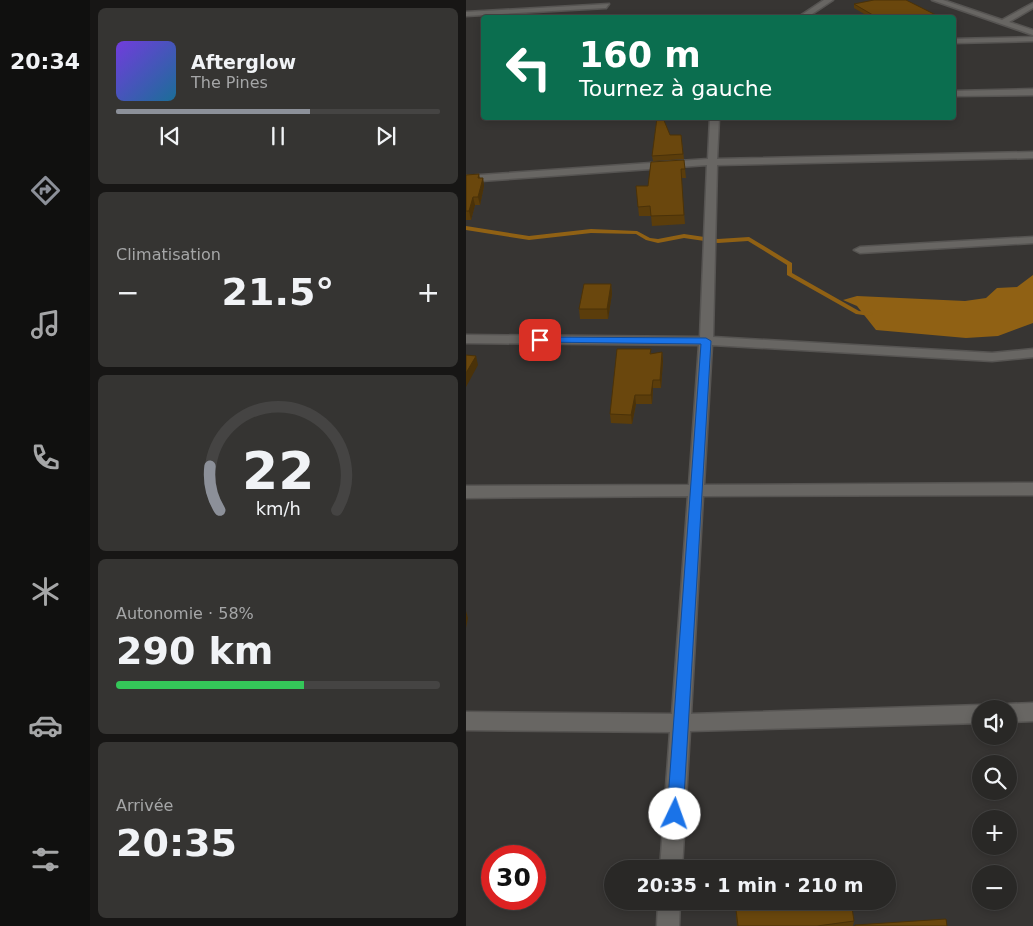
<!DOCTYPE html>
<html lang="fr">
<head>
<meta charset="utf-8">
<style>
  :root { --surface:#292826; --page:#353432; --text:#f1f3f6; --muted:#a5a6a7; --line:#454443; --accent:#8c9099 }
  body { margin:0; font-family:"DejaVu Sans",sans-serif; background:var(--page); color:var(--text); height:100vh; display:flex; flex-direction:column; font-size:19px; white-space:nowrap }
  * { box-sizing:border-box; margin:0 }
  p { font-size:16px; color:var(--muted) }
  .icon { flex:none; width:28px; height:28px; fill:none; stroke:currentColor; stroke-width:2; stroke-linecap:round; stroke-linejoin:round }
  .map { position:relative; flex:1; overflow:hidden }
  .drawer { display:flex; flex-direction:column; gap:8px; padding:8px; background:#171615; width:376px }
  .drawer>* { flex:none }
  .top-card { position:absolute; left:15px; top:15px; width:475px; height:105px; border-radius:5px; box-shadow:0 2px 8px #0003,0 0 0 1px var(--line); background:#0b6e4f; color:#fff; overflow:hidden }
  .buttons { position:absolute; left:506px; top:700px; display:grid; gap:10px }
  .buttons a { display:grid; place-items:center; width:45px; height:45px; border-radius:50%; background:var(--surface); box-shadow:0 2px 8px #0003,0 0 0 1px var(--line); font-size:25px }
  .speed { position:absolute; left:15px; top:845px; display:flex; gap:10px; font-size:25px; font-weight:700; text-align:center }
  .speed>* { display:grid; place-content:center; width:65px; height:65px; border-radius:50%; background:var(--surface); box-shadow:0 2px 8px #0003,0 0 0 1px var(--line); line-height:1 }
  .speed .limit { border:8px solid #d22; background:#fff; color:#111 }
  .pin { position:absolute; display:grid; place-items:center; width:42px; height:42px; color:#fff; margin:-21px; border-radius:10px; box-shadow:0 2px 8px #0006 }
  .me { position:absolute; width:55px; margin:-28px; rotate:3deg; stroke-linejoin:round; filter:drop-shadow(0 0 4px #0008) }
  .turn { display:flex; align-items:center; gap:18px; height:105px; padding:0 15px; font-size:22px }
  .turn .icon { width:65px; height:65px; stroke-width:2.5 }
  .turn b { display:block; font-size:35px; line-height:42px }
  .big { font-size:38px; font-weight:700; line-height:1.1 }
  .drawer .tile { flex:1; display:flex; flex-direction:column; justify-content:center; gap:8px; min-width:0; padding:0 18px; border-radius:8px; background:var(--page) }
  .drawer .dial { align-items:center; gap:0 }
  .dial svg { height:130px; overflow:visible; fill:none; stroke:var(--line); stroke-width:7; stroke-linecap:round; text-anchor:middle }
  .dial text { fill:var(--text); stroke:none }
  .song { display:flex; align-items:center; gap:15px }
  .cover { width:60px; height:60px; border-radius:8px; background:linear-gradient(135deg,hsl(260 70% 55%),hsl(200 70% 35%)) }
  .played { height:5px; border-radius:2px; background:linear-gradient(90deg,var(--accent) 60%,var(--line) 60%) }
  .keys { display:flex; justify-content:space-around; direction:ltr }
  .heat { display:flex; justify-content:space-between; align-items:center; font-size:28px; direction:ltr }
  .charge { height:8px; border-radius:4px; background:linear-gradient(90deg,#34c759 58%,var(--line) 0) }
  .trip { position:absolute; left:138px; top:860px; width:292px; height:50px; border-radius:25px; background:var(--surface); box-shadow:0 2px 8px #0003,0 0 0 1px var(--line); font-weight:700; line-height:50px; text-align:center }
  main { display:flex; flex:1; min-height:0 }
  .dock { display:flex; flex-direction:column; width:90px; justify-content:space-around; align-items:center; background:#10100f; color:var(--muted) }
  .dock .icon { width:35px; height:35px }
  .dock .current { color:var(--accent) }
  .dock b { font-size:22px; color:var(--text) }
  .map>svg:first-child { display:block }
  .water { fill:#906114 }
  .lines { fill:none; stroke-linecap:round; stroke-linejoin:round }
  .stream { fill:#906114; fill-rule:evenodd }
  .minor-casing { stroke:#565452; stroke-width:3 }
  .minor { fill:#686663; fill-rule:evenodd }
  .wall { fill:#5b3d0b }
  .shaded-wall { fill:#4a3209 }
  .building { fill:#6a470d; stroke:#4a3209 }
  .route { fill:#1a73e8; stroke:#114b97 }
</style>
</head>
<body>
<main>
<nav class="dock">
<b>20:34</b>
<svg class="icon current" aria-label="directions" viewBox="0 0 24 24"><path d="M12 3l9 9-9 9-9-9zM9 14v-3h6M13 9l2 2-2 2"/></svg>
<svg class="icon" aria-label="music" viewBox="0 0 24 24"><path d="M9 18V5l10-2v13"/><circle cx="6" cy="18" r="3"/><circle cx="16" cy="16" r="3"/></svg>
<svg class="icon" aria-label="phone" viewBox="0 0 24 24"><path d="M5 4h4l2 5-3 2q2 4 5 5l2-3 5 2v4C11 20 4 13 5 4z"/></svg>
<svg class="icon" aria-label="climate" viewBox="0 0 24 24"><path d="M12 3v18M4 7l16 10M4 17L20 7"/></svg>
<svg class="icon" aria-label="car" viewBox="0 0 24 24"><path d="M5 17H2v-5l4-1 3-4h7l3 4 3 1v5h-3M9 17h6M6 11h13"/><circle cx="7" cy="17" r="2"/><circle cx="17" cy="17" r="2"/></svg>
<svg class="icon" aria-label="filters" viewBox="0 0 24 24"><path d="M4 7h16M4 17h16"/><circle cx="9" cy="7" r="2"/><circle cx="15" cy="17" r="2"/></svg>
</nav>
<section class="drawer">
<div class="tile">
<div class="song"><i class="cover"></i><div><b>Afterglow</b><p>The Pines</p></div></div>
<div class="played"></div>
<div class="keys"><svg class="icon" aria-label="previous" viewBox="0 0 24 24"><path d="M18 5L8 12l10 7zM5 5v14"/></svg><svg class="icon" aria-label="pause" viewBox="0 0 24 24"><path d="M8 5v14M16 5v14"/></svg><svg class="icon" aria-label="next" viewBox="0 0 24 24"><path d="M6 5l10 7-10 7zM19 5v14"/></svg></div>
</div>
<div class="tile"><p>Climatisation</p>
<div class="heat"><a>−</a><b class="big">21.5°</b><a>+</a></div>
</div>
<div class="tile dial"><svg viewBox="0 0 100 80">
<path d="M14 69A42 42 0 1 1 86 69"/>
<path d="M14 69A42 42 0 0 1 8 42" stroke="#8c9099"/>
<text x="50" y="56" font-size="32" font-weight="700">22</text>
<text x="50" y="72" font-size="11">km/h</text>
</svg></div>
<div class="tile"><p>Autonomie · 58%</p><b class="big">290 km</b><div class="charge"></div></div>
<div class="tile"><p>Arrivée</p><b class="big">20:35</b></div>
</section>
<div class="map">
<svg width="567" height="926" viewBox="0 0 567 926">
  <rect width="100%" height="100%" fill="#373533"/>
  <path class="water" d="M567,275v48l-35,13 -32,2 -90,-8 -19,-24 -14,-6 14,-4 108,5 21,-3 11,-10 20,-1z"/>
  <g class="lines">
    <path class="stream" d="M0,226l63,10 62,-7 46,2 13,7 8,1 26,-5 34,5 31,-2 43,26v10l67,38 11,1 3,2 -3,2 -14,-2 -69,-39v-10l-39,-24 -30,2 -34,-5 -26,5 -12,-3 -10,-6 -45,-1 -62,7 -63,-10z"/>
    <defs>
      <g id="minor">
        <path d="M358,0h9l-27,18h-9z"/>
        <path d="M466,0h11l59,20 31,-17v5l-24,14 24,8v5z"/>
        <path d="M143,4l-3,4 -140,8v-4z"/>
        <path d="M567,37v4l-79,2v-4z"/>
        <path d="M567,89v6l-79,1v-5z"/>
        <path d="M244,118h9l-2,41 316,-7v6l-316,7 -4,172 279,16 41,-4v8l-41,4 -280,-16 -8,140 329,-2v12l-330,1 -12,218 290,-9 7,4h-7v14l-291,8 -8,138h-22l10,-137 -204,-2v-18l206,2 16,-218 -222,2v-12l223,-1 10,-140 -233,-2v-8l234,2 7,-172 -241,17v-6l242,-17z"/>
        <path d="M567,237v6l-173,10 -6,-3 6,-3z"/>
        <path d="M567,703v18l-25,1v-13h-8l8,-5z"/>
        <path d="M192,901h22l-1,25h-22z"/>
      </g>
    </defs>
    <use href="#minor" class="minor-casing"/>
    <use href="#minor" class="minor"/>
  </g>
  <g class="wall">
    <path d="M388,4l88,14h-71l-17,-10z"/>
    <path d="M488,23l3,2 -1,4h-2z"/>
    <path d="M204,135h11l3,24 -31,2 -1,-5z"/>
    <path d="M185,162l34,7 1,9h-5l4,46 -33,2 -1,-10h-12l-3,-30h12z"/>
    <path d="M13,174l1,4h3l1,8 -4,19h-5l-4,15h-5v-45z"/>
    <path d="M145,284l1,10 -4,25h-28l-1,-10z"/>
    <path d="M185,349v5l11,-2 1,9 -2,27h-8l-1,16h-16l-4,20 -21,-1 -1,-9z"/>
    <path d="M269,901l119,20 -1,5h-116z"/>
  </g>
  <g class="shaded-wall">
    <path d="M17,178l1,8 -4,19 -2,-8z"/>
    <path d="M7,197l2,8 -4,15 -2,-9z"/>
    <path d="M145,284l1,10 -4,25 -1,-10z"/>
    <path d="M196,352l1,9 -2,27 -1,-8z"/>
    <path d="M10,356l2,9 -12,22v-14z"/>
    <path d="M187,380v8l-1,16 -1,-9z"/>
    <path d="M169,395l1,9 -4,20 -1,-9z"/>
    <path d="M0,611l2,7 -2,10z"/>
  </g>
  <g class="building">
    <path d="M408,0h32l36,18h-64l-24,-14z"/>
    <path d="M191,118h6l7,17h11l2,19 -31,2z"/>
    <path d="M218,160l1,9h-4l3,46 -33,1 -1,-10 -12,1 -2,-21h12l3,-24z"/>
    <path d="M13,174l-1,4h5l-5,19h-5l-4,14h-3v-36z"/>
    <path d="M118,284h27l-4,25h-28z"/>
    <path d="M151,349h34l-1,5 12,-2 -2,28h-7l-2,15h-16l-4,20 -21,-1z"/>
    <path d="M0,355l10,1 -10,17z"/>
    <path d="M379,866v3h-33z"/>
    <path d="M269,901h116l3,20 -37,5h-79z"/>
    <path d="M480,919l1,7h-92v-1z"/>
  </g>
  <path class="route" d="M70,337l170,1 5,3 -28,473 -3,6 -5,2 -6,-2 -2,-6 34,-470 -161,-2h-4z"/>
</svg>
<div class="buttons">
<a><svg class="icon" aria-label="sound" viewBox="0 0 24 24"><path d="M4 9h4l5-4v14l-5-4H4zM17 9q2 3 0 6"/></svg></a>
<a><svg class="icon" aria-label="search" viewBox="0 0 24 24"><circle cx="10" cy="10" r="6"/><path d="M15 15l6 6"/></svg></a>
<a>+</a>
<a>−</a>
</div>
<div class="speed"><div class="limit">30</div></div>
<div class="pin" style="left:74px;top:340px;background:#d93025"><svg class="icon" aria-label="arrive" viewBox="0 0 24 24"><path d="M6 21V4h12l-3 4 3 4H6"/></svg></div>
<svg class="me" style="left:209px;top:814px" viewBox="-20 -20 40 40"><circle r="19" fill="#fff"/><path d="M0-13L10 11 0 6-10 11z" fill="#1a73e8"/></svg>
<div class="trip">20:35 · 1 min · 210 m</div>
<div class="top-card">
<div class="turn"><svg class="icon" aria-label="left" viewBox="0 0 24 24"><path d="M17 20v-9H6M10 6l-5 5 5 5"/></svg><div><b>160 m</b>Tournez à gauche</div></div>
</div>
</div>
</main>
</body>
</html>
